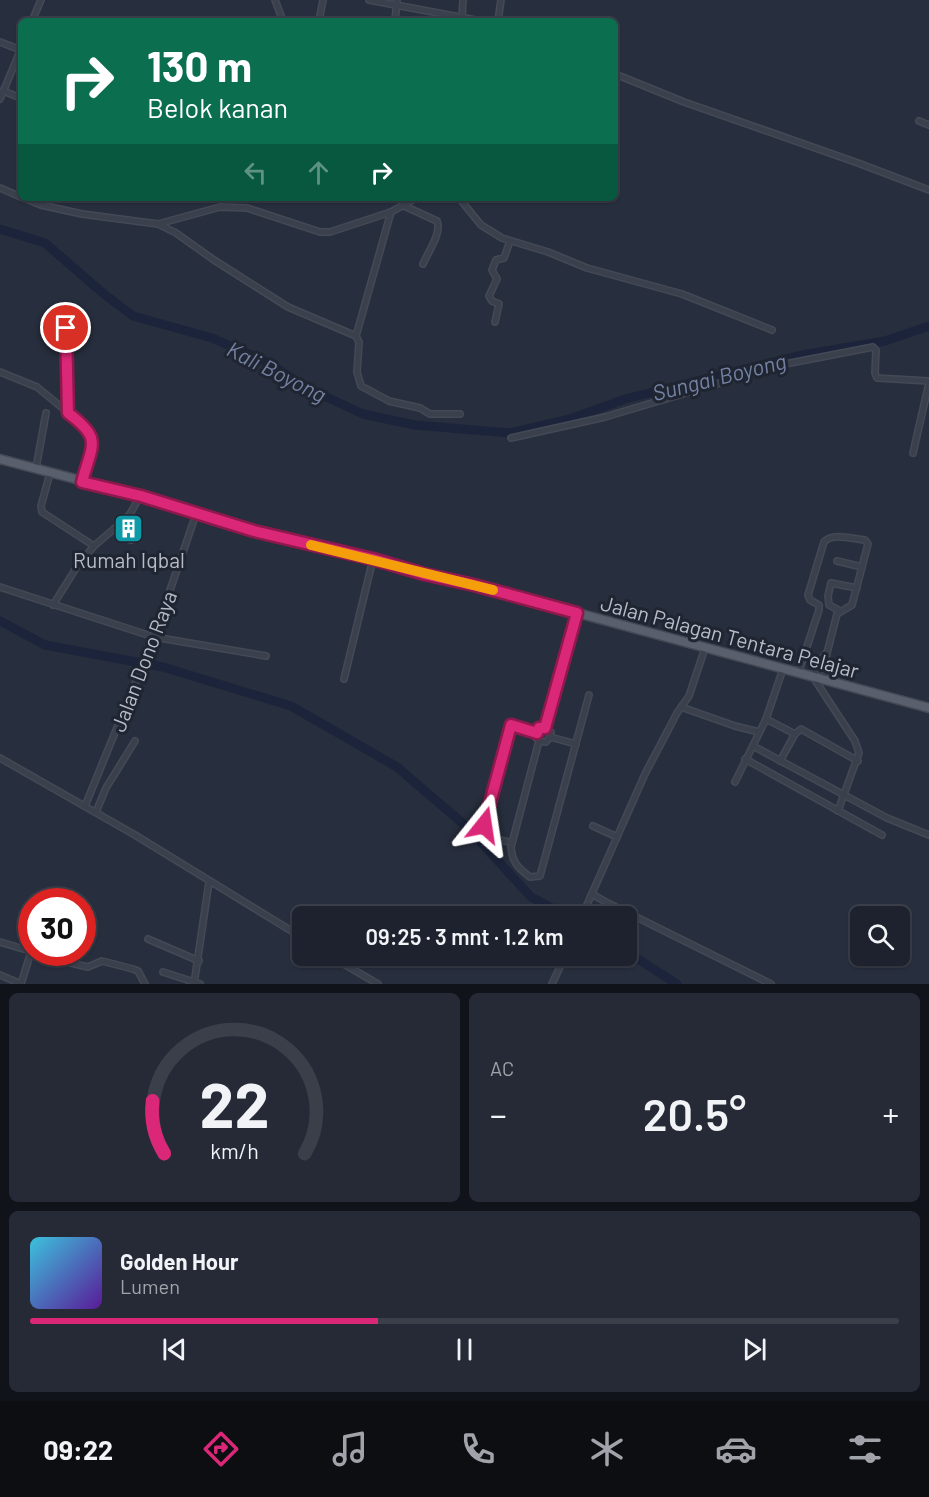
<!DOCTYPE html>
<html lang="id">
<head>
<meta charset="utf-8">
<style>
  :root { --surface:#1d222e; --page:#252a36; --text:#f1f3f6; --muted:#a0a4aa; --line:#3b3f4a; --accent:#db2777 }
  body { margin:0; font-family:Barlow,sans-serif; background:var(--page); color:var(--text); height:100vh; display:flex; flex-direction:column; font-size:22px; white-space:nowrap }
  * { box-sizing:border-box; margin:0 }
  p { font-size:20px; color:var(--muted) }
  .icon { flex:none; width:33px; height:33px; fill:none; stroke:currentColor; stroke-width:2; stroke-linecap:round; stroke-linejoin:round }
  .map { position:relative; height:984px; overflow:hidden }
  .details { display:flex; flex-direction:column; gap:9px; padding:9px; background:#101319; flex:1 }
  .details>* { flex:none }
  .top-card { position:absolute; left:18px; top:18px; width:600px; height:183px; border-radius:9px; box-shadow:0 2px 4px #0004,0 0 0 2px var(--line); background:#0b6e4f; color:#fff; overflow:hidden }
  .tools { position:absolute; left:850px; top:906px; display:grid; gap:12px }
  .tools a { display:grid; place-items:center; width:60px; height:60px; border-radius:9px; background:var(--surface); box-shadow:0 2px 4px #0004,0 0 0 2px var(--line); font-size:30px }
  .speed { position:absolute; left:18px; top:888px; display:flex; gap:12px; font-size:30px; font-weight:700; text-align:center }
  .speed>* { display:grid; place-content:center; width:78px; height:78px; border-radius:50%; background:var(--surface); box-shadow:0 2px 4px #0004,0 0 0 2px var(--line); line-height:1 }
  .speed .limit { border:9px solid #d22; background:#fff; color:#111 }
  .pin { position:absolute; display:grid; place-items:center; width:51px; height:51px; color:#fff; margin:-26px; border:3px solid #fff; border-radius:50%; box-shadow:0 2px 6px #0007 }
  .me { position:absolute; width:66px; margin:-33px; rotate:15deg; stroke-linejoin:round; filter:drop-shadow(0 0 4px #0008) }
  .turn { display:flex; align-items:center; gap:21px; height:126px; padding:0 30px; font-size:27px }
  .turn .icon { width:78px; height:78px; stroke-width:2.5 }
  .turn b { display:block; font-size:42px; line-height:51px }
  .lanes { display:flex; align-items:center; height:57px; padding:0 30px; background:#0003; justify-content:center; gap:30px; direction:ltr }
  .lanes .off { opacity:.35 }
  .big { font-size:45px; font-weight:600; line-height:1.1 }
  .details .card { flex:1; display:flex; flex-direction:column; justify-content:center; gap:9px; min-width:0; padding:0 21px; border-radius:9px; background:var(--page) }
  .details .dial { align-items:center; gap:0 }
  .dial svg { height:156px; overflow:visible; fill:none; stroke:var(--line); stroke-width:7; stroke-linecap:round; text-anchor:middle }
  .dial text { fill:var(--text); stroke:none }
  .song { display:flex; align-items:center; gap:18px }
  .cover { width:72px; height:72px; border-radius:9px; background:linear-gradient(135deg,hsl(190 70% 55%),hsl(270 70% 35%)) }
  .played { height:6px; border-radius:3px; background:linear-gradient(90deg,var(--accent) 40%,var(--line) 40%) }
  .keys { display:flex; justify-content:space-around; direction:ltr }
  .heat { display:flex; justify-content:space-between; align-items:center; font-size:33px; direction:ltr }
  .details .tiles { flex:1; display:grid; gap:9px; grid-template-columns:1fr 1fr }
  .card:last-child { grid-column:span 2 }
  .trip { position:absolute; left:292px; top:906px; width:345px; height:60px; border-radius:9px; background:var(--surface); box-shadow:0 2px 4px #0004,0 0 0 2px var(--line); font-weight:600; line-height:60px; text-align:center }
  .tab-bar { display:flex; height:96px; justify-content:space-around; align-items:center; background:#0c0e12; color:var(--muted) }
  .tab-bar .icon { width:42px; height:42px }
  .tab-bar .selected { color:var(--accent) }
  .tab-bar b { font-size:27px; color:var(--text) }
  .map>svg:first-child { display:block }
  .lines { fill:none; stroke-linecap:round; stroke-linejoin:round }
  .river { stroke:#1b243a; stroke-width:9 }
  .minor-casing { stroke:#444956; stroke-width:8 }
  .primary-casing { stroke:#444956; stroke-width:11 }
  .minor { stroke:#3b404d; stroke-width:5 }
  .primary { stroke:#595f6d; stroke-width:8 }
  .route-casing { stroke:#8e194d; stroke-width:15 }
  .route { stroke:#db2777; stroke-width:10 }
  .slow { stroke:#f59e0b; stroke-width:10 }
  .labels { text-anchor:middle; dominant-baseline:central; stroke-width:6; stroke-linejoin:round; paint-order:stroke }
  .poi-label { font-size:21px; fill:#b7bcc8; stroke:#202532 }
  .street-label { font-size:21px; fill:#b7bcc8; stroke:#202532 }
  .water-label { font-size:22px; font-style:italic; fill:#7482a3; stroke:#202532 }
</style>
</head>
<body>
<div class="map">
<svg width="929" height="984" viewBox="0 0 929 984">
  <rect width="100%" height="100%" fill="#272e3d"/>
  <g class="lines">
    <g class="river">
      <path d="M0,229l45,14 59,51 29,22 79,22 55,24 38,25 58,27 52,11 95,8 60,-14 55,-20 177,-44 83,-14 44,-15"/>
      <path d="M0,621l45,24 118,22 128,39 106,61 70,60 64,70 36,19"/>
      <path d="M627,952l50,32"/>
    </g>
    <defs>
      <g id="minor">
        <path d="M275,0l8,21"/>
        <path d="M369,0l112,21"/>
        <path d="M462,18l1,-18"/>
        <path d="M32,21l9,-21"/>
        <path d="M319,21l4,-21"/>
        <path d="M395,21l2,-21"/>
        <path d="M498,21l3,-21"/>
        <path d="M0,42l21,8"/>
        <path d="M615,74l69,28 174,61 71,27"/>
        <path d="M3,91l18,7"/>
        <path d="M0,99l21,-50"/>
        <path d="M919,121l10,4"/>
        <path d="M0,188l21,9"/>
        <path d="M24,198l17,7 41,9 76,10 18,9 38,27 74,47 68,29"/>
        <path d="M459,198l22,27 21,13 46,14 39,16 95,26 90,36"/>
        <path d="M402,205l35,16c5,12 -9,31 -14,43"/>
        <path d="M391,212l-35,124 3,6 -2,30 4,14 28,15 31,7 10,6h30"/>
        <path d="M158,224l62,-17 27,1 73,24h10l61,-20 25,-14"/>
        <path d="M495,322l4,-18 -7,-3 -3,-5 8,-17 -5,-9 4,-10 8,-2 6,-17"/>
        <path d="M66,328l2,85"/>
        <path d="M0,372l37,15 52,43 4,10 -11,42"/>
        <path d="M511,438l94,-21 175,-52 93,-18 3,3 -1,23 2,5 52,3"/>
        <path d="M913,453l16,-70"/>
        <path d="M36,468l10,-55"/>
        <path d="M50,473l-9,33 1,6 52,34"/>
        <path d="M128,516l5,15 -2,9"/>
        <path d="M837,561l25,6"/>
        <path d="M0,587l154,50 112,19"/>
        <path d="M53,605l25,-40 16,-19 35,-30 11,-20"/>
        <path d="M840,611l-11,-6 -1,-9 3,-13 26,5"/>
        <path d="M826,653l-5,6 -8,18 42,64 4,12 -21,58"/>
        <path d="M798,674l21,-64v-5l-9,-5 -2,-5 16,-53c9,-10 28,-3 41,-2l3,4 -16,61 -15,9 -10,39 -3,27"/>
        <path d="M344,679l29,-120"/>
        <path d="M681,707l54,19 24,6"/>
        <path d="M766,719l29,15"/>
        <path d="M545,728l6,4 -1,5 -4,5 -7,-1 -3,-3 3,-10h6l32,-115"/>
        <path d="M550,737l26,7"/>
        <path d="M539,741l-28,106c1,15 7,21 19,30l10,-1 49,-181"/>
        <path d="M753,746l134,72 42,17"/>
        <path d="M0,758l135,77 168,103"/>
        <path d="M745,759l137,76"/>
        <path d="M780,761l15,-27 6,-5 57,32"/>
        <path d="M735,782l31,-63 17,-50"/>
        <path d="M85,806l69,-169 42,-123"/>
        <path d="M96,812l10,-24 29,-47"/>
        <path d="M593,826l24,11"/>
        <path d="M512,843l-15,-4 -13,-14 27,-100 26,8"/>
        <path d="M592,894l12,7 167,83"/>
        <path d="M582,916l63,-142 32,-61 12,-17 16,-48"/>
        <path d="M148,939l51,22"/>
        <path d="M0,942l71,21 17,4 14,-6 31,8 5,2 7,13"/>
        <path d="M330,956l48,28"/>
        <path d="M163,972l37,12"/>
        <path d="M0,975l21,9"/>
        <path d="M21,984l10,-32"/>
        <path d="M194,984l15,-102"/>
        <path d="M552,984l13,-28"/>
      </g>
      <path id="primary" d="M0,459l140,37 114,35 119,28 51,15 50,11 455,123"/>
    </defs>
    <use href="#minor" class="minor-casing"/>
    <use href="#primary" class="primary-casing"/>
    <use href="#minor" class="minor"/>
    <use href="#primary" class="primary"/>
  </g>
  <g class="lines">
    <defs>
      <path id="route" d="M66,328l2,85c35,26 24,31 14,69l59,14 113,35 119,28 51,15 50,11 103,28 -32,115h-6l-2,5 -26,-8 -27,100"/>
    </defs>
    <use href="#route" class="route-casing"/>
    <use href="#route" class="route"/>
    <path class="slow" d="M311,545l182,45"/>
  </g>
  <defs>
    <symbol id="building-square" viewBox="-11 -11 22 22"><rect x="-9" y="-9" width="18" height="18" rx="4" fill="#0f9aa8" stroke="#202532"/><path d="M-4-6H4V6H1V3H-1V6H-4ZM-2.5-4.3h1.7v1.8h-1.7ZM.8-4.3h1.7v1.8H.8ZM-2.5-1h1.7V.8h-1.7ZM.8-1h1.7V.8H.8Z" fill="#fff"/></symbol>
  </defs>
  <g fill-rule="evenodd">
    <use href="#building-square" x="112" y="512" width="33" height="33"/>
  </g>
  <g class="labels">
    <g class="poi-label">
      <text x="129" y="559">Rumah Iqbal</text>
    </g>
    <g class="street-label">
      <text transform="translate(730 636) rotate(15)">Jalan Palagan Tentara Pelajar</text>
      <text transform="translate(143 661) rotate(-69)">Jalan Dono Raya</text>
    </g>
    <g class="water-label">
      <text transform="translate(277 371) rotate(27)">Kali Boyong</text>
      <text transform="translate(719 376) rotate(-14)">Sungai Boyong</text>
    </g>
  </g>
</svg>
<div class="tools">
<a><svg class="icon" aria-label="search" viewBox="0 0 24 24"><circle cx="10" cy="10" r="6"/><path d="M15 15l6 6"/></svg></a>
</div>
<div class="speed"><div class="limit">30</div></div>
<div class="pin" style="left:66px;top:328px;background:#d93025"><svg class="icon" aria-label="arrive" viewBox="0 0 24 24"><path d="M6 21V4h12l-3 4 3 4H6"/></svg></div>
<svg class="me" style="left:484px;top:825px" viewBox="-20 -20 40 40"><path d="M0-17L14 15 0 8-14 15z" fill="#db2777" stroke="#fff" stroke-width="4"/></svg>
<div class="trip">09:25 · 3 mnt · 1.2 km</div>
<div class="top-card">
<div class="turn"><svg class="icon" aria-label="right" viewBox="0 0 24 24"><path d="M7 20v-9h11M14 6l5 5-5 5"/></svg><div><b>130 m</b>Belok kanan</div></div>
<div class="lanes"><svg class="icon off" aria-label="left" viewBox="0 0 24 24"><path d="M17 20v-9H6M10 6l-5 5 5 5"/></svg><svg class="icon off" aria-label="ahead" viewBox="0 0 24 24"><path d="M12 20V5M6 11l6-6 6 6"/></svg><svg class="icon" aria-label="right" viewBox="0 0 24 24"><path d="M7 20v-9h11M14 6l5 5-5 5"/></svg></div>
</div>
</div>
<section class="details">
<div class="tiles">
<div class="card dial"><svg viewBox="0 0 100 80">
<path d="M14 69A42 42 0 1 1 86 69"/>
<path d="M14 69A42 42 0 0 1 8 42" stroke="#db2777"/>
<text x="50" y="56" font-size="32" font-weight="700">22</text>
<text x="50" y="72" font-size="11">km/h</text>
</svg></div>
<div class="card"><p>AC</p>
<div class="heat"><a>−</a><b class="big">20.5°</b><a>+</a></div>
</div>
<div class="card">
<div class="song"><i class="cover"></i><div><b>Golden Hour</b><p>Lumen</p></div></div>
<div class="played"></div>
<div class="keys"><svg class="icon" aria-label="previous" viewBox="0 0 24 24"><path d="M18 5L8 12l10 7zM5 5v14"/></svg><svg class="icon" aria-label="pause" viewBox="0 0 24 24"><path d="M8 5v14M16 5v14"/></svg><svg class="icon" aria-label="next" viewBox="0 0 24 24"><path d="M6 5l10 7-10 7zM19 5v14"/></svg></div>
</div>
</div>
</section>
<nav class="tab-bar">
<b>09:22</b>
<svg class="icon selected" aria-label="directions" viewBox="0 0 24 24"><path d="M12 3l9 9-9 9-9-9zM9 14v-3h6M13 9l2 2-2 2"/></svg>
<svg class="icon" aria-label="music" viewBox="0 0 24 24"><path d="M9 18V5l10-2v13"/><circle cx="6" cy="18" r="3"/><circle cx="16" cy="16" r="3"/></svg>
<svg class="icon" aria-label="phone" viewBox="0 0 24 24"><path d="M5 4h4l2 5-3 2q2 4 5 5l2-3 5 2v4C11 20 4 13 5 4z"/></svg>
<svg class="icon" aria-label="climate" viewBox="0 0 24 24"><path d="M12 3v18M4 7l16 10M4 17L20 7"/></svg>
<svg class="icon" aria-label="car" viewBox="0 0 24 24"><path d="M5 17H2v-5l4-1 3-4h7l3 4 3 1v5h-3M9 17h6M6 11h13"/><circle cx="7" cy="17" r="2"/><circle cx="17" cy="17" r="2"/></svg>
<svg class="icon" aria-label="filters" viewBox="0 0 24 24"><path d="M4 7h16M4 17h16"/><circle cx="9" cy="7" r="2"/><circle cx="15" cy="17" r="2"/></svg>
</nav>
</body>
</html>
